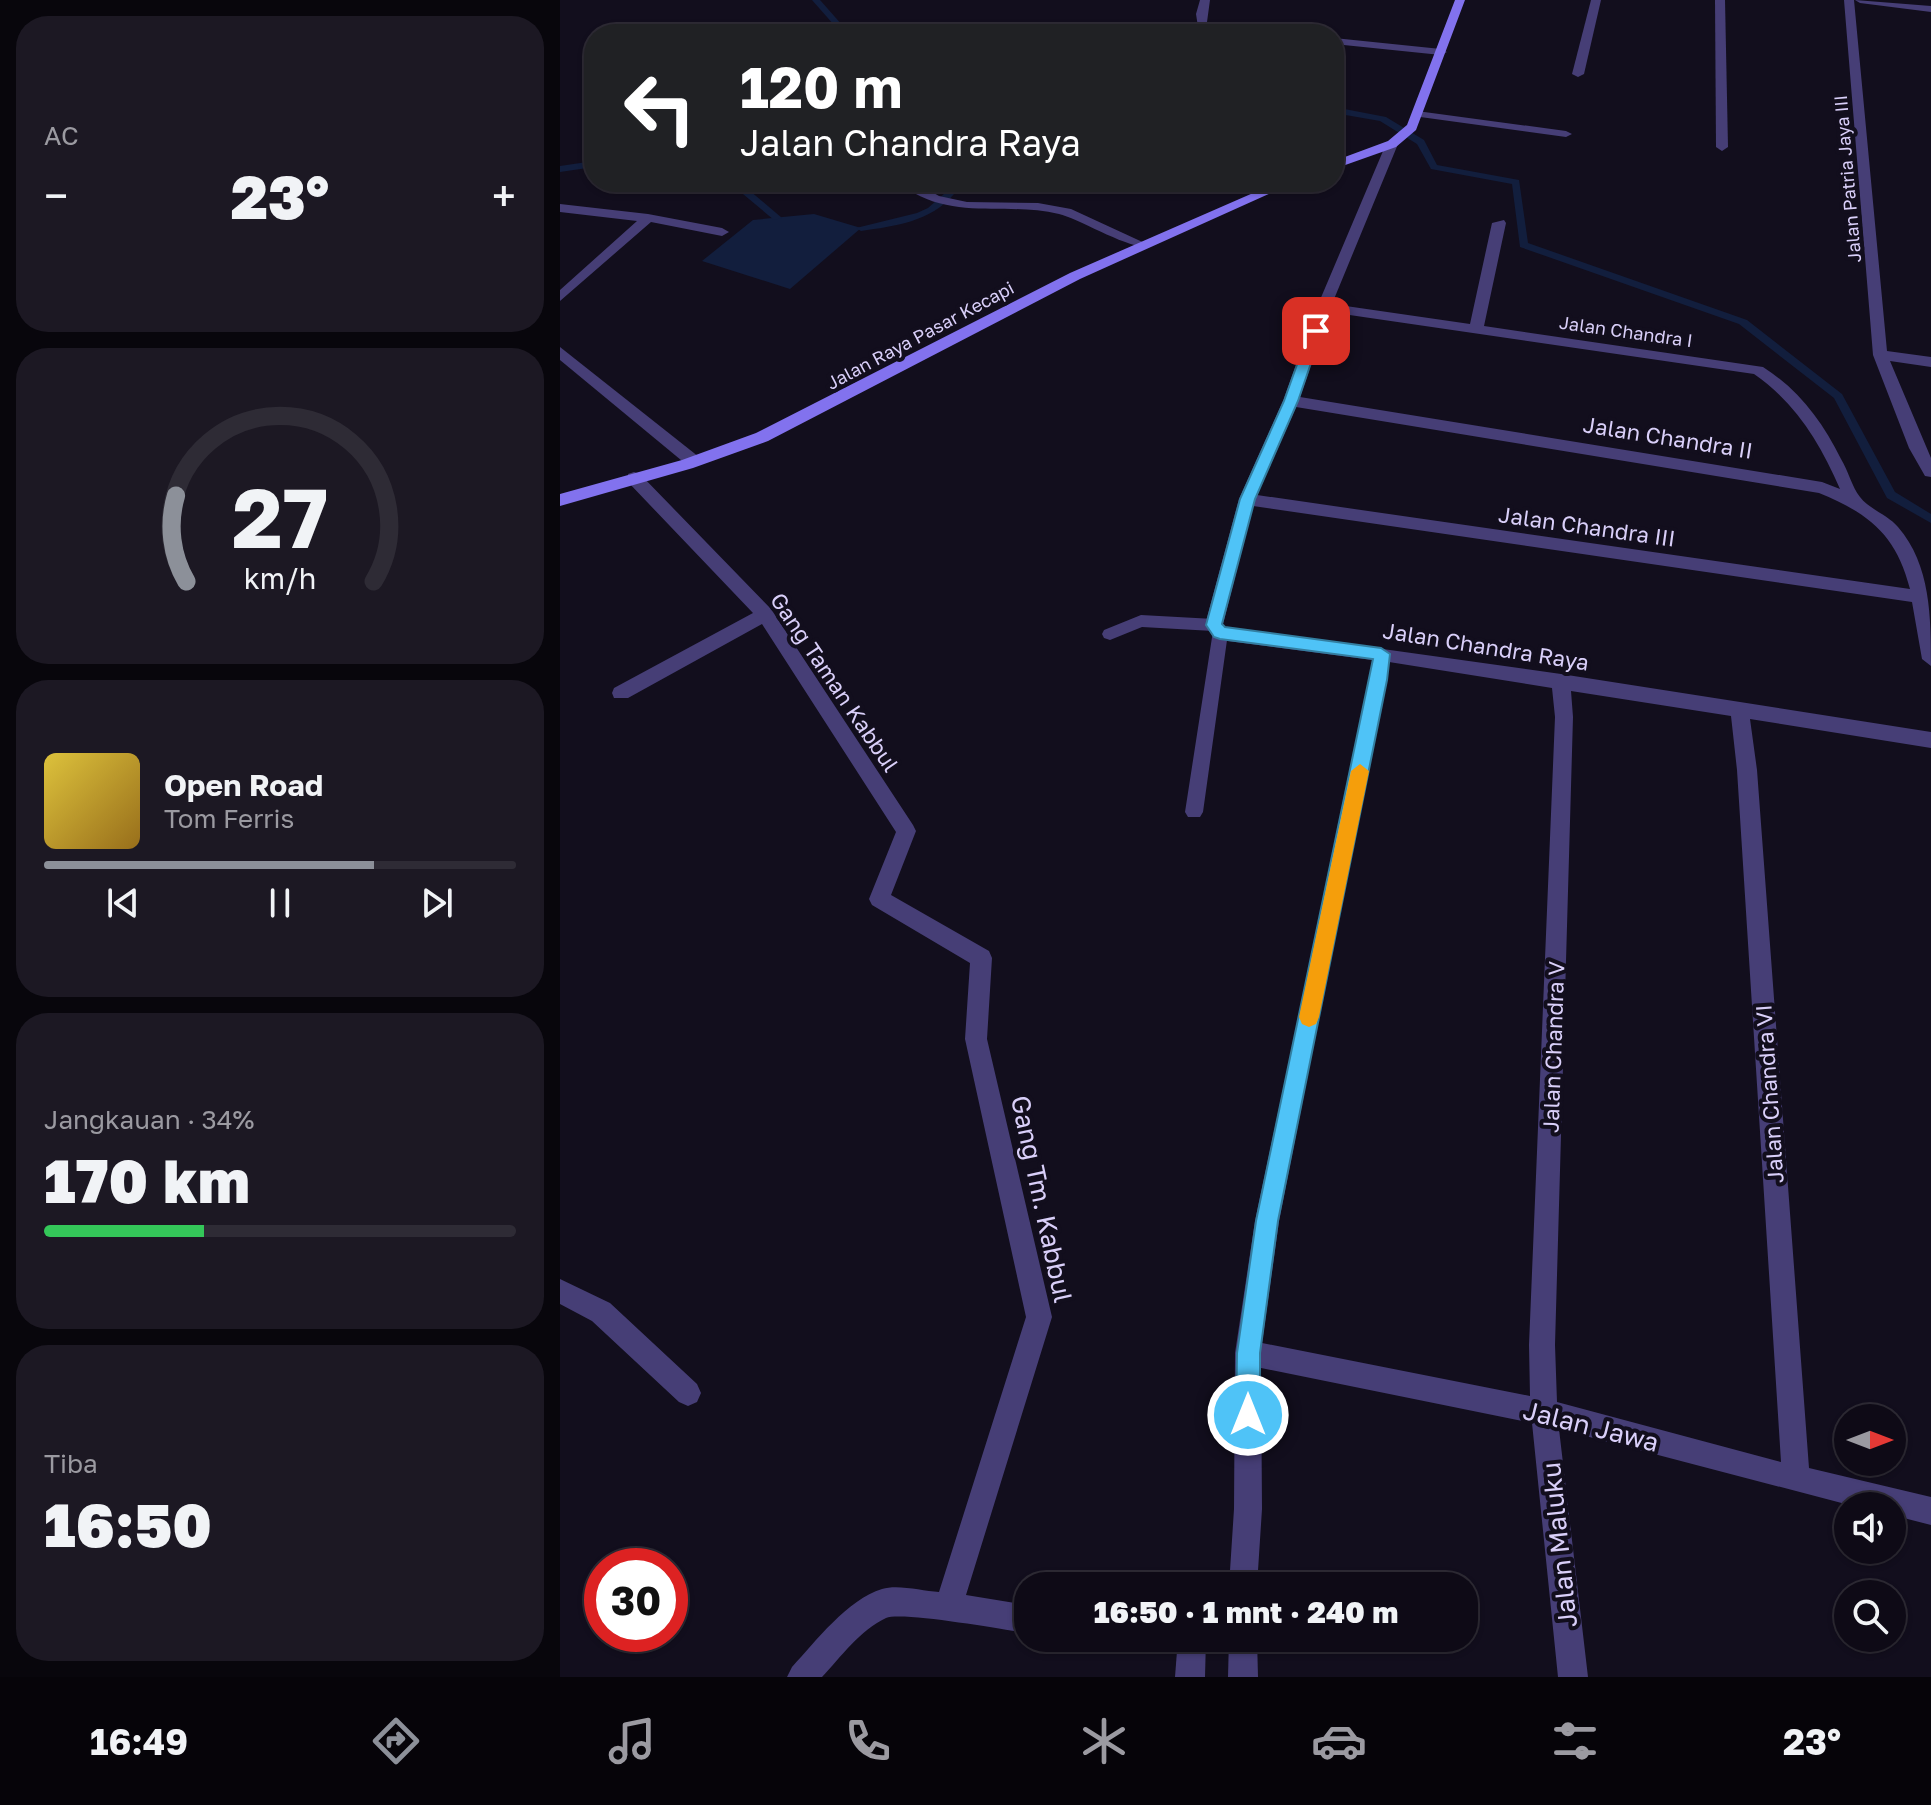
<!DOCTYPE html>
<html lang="id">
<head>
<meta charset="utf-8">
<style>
  :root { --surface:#0e0a16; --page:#1c1823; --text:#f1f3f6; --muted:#9b9aa1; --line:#2e2b35; --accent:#8c9099 }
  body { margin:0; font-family:"Golos Text",sans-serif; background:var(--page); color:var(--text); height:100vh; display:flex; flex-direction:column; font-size:30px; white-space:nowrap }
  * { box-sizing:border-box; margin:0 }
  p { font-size:26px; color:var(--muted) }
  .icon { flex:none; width:44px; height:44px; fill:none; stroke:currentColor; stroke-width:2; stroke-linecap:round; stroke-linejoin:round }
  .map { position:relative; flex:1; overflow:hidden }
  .details { display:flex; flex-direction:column; gap:16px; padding:16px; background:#08060c; width:560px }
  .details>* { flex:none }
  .top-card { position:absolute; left:24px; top:24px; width:760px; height:168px; border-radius:32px; box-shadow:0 2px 6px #0004,0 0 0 2px var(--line); background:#202124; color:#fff; overflow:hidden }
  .needle { width:52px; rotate:90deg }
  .buttons { position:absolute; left:1274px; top:1404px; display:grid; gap:16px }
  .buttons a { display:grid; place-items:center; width:72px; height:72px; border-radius:50%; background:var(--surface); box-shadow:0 2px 6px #0004,0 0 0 2px var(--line); font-size:40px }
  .speed { position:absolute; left:24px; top:1548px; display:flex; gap:16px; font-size:40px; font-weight:700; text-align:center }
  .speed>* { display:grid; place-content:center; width:104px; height:104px; border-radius:50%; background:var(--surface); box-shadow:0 2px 6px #0004,0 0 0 2px var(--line); line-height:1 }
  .speed .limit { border:12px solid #d22; background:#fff; color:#111 }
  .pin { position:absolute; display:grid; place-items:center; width:68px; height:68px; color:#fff; margin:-34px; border-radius:16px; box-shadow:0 4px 12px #0006 }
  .me { position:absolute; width:88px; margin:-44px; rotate:0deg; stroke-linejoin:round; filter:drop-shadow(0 0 6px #0008) }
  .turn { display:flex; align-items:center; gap:28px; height:168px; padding:0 24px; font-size:36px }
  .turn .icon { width:104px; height:104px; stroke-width:2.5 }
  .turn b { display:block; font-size:56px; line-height:68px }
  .big { font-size:60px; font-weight:800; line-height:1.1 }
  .details .card { flex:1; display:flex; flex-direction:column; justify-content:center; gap:12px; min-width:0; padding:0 28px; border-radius:32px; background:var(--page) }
  .details .dial { align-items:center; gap:0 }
  .dial svg { height:208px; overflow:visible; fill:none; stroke:var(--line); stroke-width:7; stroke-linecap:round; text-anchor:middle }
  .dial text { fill:var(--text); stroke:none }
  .song { display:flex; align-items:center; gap:24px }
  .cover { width:96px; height:96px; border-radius:12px; background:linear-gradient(135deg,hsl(50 70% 55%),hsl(40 70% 35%)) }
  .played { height:8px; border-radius:4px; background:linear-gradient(90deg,var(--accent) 70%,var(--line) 70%) }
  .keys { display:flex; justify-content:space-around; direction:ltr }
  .heat { display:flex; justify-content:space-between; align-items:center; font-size:44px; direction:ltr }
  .charge { height:12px; border-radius:6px; background:linear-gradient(90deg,#34c759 34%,var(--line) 0) }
  .trip { position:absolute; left:454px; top:1572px; width:464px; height:80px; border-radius:32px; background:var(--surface); box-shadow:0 2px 6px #0004,0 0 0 2px var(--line); font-weight:800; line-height:80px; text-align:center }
  .menu { display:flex; height:128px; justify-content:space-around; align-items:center; background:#060409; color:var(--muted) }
  .menu .icon { width:56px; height:56px }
  .menu .selected { color:var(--accent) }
  .menu b { font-size:36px; color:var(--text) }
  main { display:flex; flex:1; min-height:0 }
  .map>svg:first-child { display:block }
  .water { fill:#121e3d }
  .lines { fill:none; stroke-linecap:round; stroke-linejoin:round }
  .stream { fill:#121e3d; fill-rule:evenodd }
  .lane { fill:#463e76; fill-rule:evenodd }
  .street { fill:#463e76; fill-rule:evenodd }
  .secondary { fill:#8272ee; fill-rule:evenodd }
  .route { fill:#4fc3f7; stroke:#337fa1; stroke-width:2 }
  .slow { fill:#f59e0b }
  .labels { text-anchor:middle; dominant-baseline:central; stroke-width:8; stroke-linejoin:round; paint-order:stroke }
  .far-street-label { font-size:18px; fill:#d9cff9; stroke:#120e1d }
  .street-label { font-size:22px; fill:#d9cff9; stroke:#120e1d }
  .near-street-label { font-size:26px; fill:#d9cff9; stroke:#120e1d }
</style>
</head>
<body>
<main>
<section class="details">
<div class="card"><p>AC</p>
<div class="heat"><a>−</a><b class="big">23°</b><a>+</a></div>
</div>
<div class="card dial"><svg viewBox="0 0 100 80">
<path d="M14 69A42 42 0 1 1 86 69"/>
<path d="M14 69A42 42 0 0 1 10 36" stroke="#8c9099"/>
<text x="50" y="56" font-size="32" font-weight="700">27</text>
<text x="50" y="72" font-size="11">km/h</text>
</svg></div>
<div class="card">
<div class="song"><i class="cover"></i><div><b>Open Road</b><p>Tom Ferris</p></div></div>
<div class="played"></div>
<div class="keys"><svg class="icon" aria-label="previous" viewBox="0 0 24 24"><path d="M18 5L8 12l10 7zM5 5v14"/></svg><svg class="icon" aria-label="pause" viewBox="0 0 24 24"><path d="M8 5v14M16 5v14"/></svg><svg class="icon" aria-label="next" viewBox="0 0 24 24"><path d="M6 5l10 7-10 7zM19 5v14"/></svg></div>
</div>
<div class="card"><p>Jangkauan · 34%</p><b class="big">170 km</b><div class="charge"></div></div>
<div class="card"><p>Tiba</p><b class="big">16:50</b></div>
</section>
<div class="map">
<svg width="1371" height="1677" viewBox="0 0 1371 1677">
  <rect width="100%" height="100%" fill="#120e1d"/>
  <path class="water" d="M254,214l47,14 -71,61 -88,-28 51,-41z"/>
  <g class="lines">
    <g class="stream">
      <path d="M252,0h8l30,34h-8z"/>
      <path d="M774,107l52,10 38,23 13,25 82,15 9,63 219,77 95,74 53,98 36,22v9l-44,-25 -53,-100 -95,-74 -219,-77 -8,-63 -81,-15 -14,-25 -37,-23 -46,-8z"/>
      <path d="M34,161v6l-34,5v-6z"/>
      <path d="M144,182l39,3 39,33 -8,2 -37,-31z"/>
      <path d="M381,182h8l5,12c-24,28 -59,32 -93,37l-5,-3 61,-15 11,-5 16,-14z"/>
    </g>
    <g class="lane">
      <path d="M857,111l149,20 6,3 -6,3 -153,-21v-4z"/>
      <path d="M581,615l73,4 6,2 1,6 7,6 -25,179 -3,5h-12l-3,-5 28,-181 -71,-4 -32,13 -6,-2 -2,-4 2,-4z"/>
    </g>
    <g class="street">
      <path d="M640,0h10l-3,22 62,12h-29l-42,-7 -2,-13z"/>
      <path d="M1031,0h10l-17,74 -6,3 -6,-3z"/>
      <path d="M1155,0h10l3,147 -6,4 -6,-4z"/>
      <path d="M1284,0h10l33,351 44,6v10l-41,-6 41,97v19l-6,-1 -16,-28 -36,-93z"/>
      <path d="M1295,0l76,6v6l-71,-9z"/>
      <path d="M774,38l107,11 6,3 -6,3 -107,-11z"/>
      <path d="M832,140l6,4 -66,160 138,20 22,-101 12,-3 2,3 -22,103 279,41c36,23 59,54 78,92 7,11 11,28 19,38 9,12 28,18 38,30 33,38 33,91 33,139l-9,-7 -10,-57 -659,-96 -30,118 2,3 336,47 370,58v16l-181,-29 7,51 52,698 122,29v28l-39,-10v-9h-39l-294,-77 29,248h-30l-26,-254 -271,-55 1,141 -5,77h-28l5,-77 1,-156 20,-132 115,-541 2,-20 -152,-20 -6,-2 -9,-13 34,-126 44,-98 34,-94 69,-163zM769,312l425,62c42,29 66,69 86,115l-18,-7 -522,-85zM736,407l523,86c51,21 77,42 91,96l-653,-94zM829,662l163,26 3,29 -26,628 1,51 -268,-53 17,-122zM1011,691l160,25 6,54 44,692 -224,-60 -2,-57 18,-628z"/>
      <path d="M352,182h12l1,6 14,8 28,6 71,1 33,6 78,36c-12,9 -71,-27 -90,-31 -50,-12 -98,5 -145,-21z"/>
      <path d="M0,204l88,10 74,14 7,4 -7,4 -71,-14 -91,79v-11l77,-69 -77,-9z"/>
      <path d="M0,347l139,110v8h-12l-127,-105z"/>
      <path d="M74,472l6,2 131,135 142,216 3,6 -25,64 98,56 3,7 -5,81 65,278 -86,278 62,10v28c-23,-3 -126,-22 -142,-15 -26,12 -45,39 -64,59h-35l5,-10c23,-25 56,-68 90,-78 16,-5 40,2 57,3l87,-275 -61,-278 5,-76 -98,-58 -3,-6 27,-67 -134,-208 -134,74h-14l-2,-5 2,-5 139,-75 -125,-131v-8z"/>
      <path d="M0,1279l50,24 87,81 4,9 -4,9 -9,4 -9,-4 -87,-81 -32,-17z"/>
      <path d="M618,1638h28l-1,39h-30z"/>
      <path d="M669,1638h28l1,39h-30z"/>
    </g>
    <g class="secondary">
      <path d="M895,0h10l-49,130 -20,17 -62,22v-8l54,-20 19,-16z"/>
      <path d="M718,182h17l-215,97 -312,162 -75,27 -133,38v-12l122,-34 74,-27 314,-160z"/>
    </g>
  </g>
  <path class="route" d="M756,327l6,4 -24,70 -43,98 -33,125 3,3 156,21 9,6 -3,26 -109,541 -18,132v62l-4,8 -8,4 -8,-4 -4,-8 1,-62 19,-132 117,-562 -153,-20 -6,-2 -8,-12 34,-126 44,-98 25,-70z"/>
  <path class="slow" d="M800,764l9,7 -50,246 -3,7 -7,3 -7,-3 -3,-7 52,-246z"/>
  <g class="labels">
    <g class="far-street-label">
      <text transform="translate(1287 179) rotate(-95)">Jalan Patria Jaya III</text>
      <text transform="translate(1066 331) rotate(8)">Jalan Chandra I</text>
      <text transform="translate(360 335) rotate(-28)">Jalan Raya Pasar Kecapi</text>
    </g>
    <g class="street-label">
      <text transform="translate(1108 437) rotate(9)">Jalan Chandra II</text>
      <text transform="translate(1027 526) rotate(8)">Jalan Chandra III</text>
      <text transform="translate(926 646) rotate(9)">Jalan Chandra Raya</text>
      <text transform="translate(275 682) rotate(56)">Gang Taman Kabbul</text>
      <text transform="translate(993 1047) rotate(-88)">Jalan Chandra V</text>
      <text transform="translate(1209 1094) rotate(-94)">Jalan Chandra VI</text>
    </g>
    <g class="near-street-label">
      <text transform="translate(482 1199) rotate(78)">Gang Tm. Kabbul</text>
      <text transform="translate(1031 1426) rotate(14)">Jalan Jawa</text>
      <text transform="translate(999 1545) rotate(-96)">Jalan Maluku</text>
    </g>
  </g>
</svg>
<div class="buttons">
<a><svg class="needle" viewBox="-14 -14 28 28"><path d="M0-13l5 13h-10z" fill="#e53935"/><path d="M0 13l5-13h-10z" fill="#9b9aa1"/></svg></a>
<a><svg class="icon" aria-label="sound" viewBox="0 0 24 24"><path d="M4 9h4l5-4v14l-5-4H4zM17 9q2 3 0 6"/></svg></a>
<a><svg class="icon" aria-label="search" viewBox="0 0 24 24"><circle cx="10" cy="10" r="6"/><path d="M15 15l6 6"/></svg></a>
</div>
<div class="speed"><div class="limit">30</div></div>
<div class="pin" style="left:756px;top:331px;background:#d93025"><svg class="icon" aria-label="arrive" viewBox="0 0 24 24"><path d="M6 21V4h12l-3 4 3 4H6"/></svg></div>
<svg class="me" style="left:688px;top:1415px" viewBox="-20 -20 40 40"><circle r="17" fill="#4fc3f7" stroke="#fff" stroke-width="3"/><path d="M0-11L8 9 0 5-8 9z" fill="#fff"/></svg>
<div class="trip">16:50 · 1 mnt · 240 m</div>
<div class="top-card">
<div class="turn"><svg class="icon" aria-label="left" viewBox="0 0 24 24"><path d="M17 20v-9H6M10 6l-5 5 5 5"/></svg><div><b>120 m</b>Jalan Chandra Raya</div></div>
</div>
</div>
</main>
<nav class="menu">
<b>16:49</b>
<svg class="icon selected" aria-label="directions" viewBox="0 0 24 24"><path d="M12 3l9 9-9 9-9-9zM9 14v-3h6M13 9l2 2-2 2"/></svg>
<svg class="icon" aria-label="music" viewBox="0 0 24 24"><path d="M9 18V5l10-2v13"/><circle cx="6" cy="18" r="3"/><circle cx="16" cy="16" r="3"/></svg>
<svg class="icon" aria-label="phone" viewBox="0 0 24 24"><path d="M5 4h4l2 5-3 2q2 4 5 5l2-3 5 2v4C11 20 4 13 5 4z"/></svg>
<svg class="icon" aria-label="climate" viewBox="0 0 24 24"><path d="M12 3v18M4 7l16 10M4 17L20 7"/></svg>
<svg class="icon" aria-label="car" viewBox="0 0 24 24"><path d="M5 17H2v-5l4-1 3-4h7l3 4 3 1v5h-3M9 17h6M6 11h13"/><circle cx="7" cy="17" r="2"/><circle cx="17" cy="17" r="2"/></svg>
<svg class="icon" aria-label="filters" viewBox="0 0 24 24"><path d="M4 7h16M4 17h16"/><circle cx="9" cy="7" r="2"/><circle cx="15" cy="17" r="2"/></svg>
<b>23°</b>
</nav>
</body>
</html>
